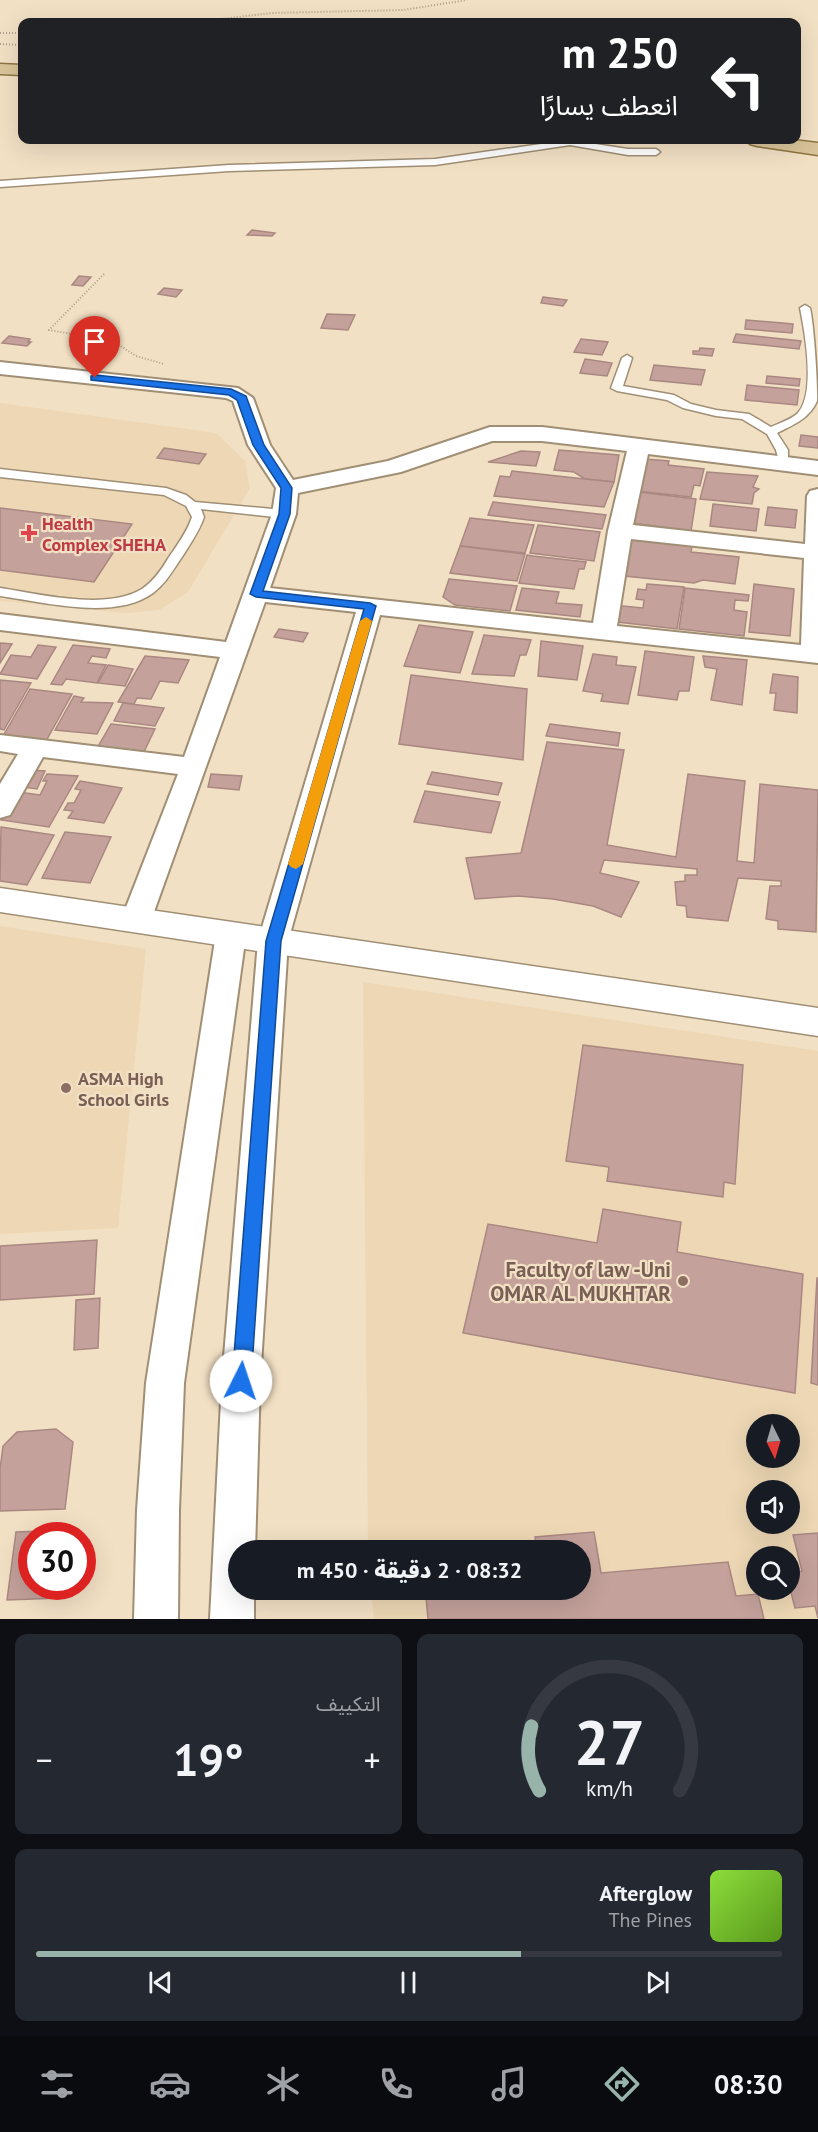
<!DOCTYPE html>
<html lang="ar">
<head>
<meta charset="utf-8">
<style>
  :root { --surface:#171b24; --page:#242831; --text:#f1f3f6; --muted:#9ea1a6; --line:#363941; --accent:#97b3aa }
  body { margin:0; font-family:"PT Sans","Noto Sans Arabic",sans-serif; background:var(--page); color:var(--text); direction:rtl; height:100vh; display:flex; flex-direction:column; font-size:22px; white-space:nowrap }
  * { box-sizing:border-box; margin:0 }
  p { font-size:20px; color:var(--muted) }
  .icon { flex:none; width:33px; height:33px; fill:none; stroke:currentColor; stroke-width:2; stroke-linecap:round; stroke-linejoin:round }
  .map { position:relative; height:1619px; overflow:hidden; direction:ltr }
  .sheet { display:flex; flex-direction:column; gap:15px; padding:15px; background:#0d0f14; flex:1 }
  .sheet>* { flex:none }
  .guide { position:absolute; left:18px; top:18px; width:783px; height:126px; border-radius:12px; box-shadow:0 6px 24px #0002; direction:rtl; background:#202124; color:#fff; overflow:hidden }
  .needle { width:39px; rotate:175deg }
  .tools { position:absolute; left:746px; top:1414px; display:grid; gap:12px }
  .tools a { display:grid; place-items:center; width:54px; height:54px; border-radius:50%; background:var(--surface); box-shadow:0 6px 24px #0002; font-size:30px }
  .speed { position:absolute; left:18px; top:1522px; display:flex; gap:12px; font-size:30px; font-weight:700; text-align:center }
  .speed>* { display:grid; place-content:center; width:78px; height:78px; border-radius:50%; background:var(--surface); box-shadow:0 6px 24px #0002; line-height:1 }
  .speed .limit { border:9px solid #d22; background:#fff; color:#111 }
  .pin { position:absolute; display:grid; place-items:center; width:51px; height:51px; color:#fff; margin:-62px -26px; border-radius:50% 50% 50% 0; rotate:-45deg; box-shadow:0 0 6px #0007 }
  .pin .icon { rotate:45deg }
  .me { position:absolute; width:66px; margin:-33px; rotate:4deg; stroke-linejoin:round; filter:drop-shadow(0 0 4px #0008) }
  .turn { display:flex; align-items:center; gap:21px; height:126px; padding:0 24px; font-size:27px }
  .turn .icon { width:78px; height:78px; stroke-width:2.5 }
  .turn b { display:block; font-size:42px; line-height:51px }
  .big { font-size:45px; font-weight:800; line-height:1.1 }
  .sheet .tile { flex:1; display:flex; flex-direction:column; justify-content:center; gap:9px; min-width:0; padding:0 21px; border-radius:12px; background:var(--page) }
  .sheet .dial { align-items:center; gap:0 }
  .dial svg { height:156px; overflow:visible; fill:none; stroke:var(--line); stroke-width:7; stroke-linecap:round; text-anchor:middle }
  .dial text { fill:var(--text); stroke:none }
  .song { display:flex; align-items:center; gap:18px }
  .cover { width:72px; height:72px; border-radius:9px; background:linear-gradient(135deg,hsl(90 70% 55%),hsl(90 70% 35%)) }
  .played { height:6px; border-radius:3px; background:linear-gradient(90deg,var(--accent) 65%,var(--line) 65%) }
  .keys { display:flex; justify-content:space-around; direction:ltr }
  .heat { display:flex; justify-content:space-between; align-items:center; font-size:33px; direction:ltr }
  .sheet .tiles { flex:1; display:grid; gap:15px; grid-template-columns:1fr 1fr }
  .tile:last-child { grid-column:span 2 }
  .trip { position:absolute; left:228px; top:1540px; width:363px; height:60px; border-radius:30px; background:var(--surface); box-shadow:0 6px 24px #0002; font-weight:800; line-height:60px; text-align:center; direction:rtl }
  .menu { display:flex; height:96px; justify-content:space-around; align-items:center; background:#090b0e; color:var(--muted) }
  .menu .icon { width:42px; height:42px }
  .menu .on { color:var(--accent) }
  .menu b { font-size:27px; color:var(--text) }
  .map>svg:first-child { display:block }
  .built { fill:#edd7b4; fill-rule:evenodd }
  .building { fill:#c4a19b; stroke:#aa8882; stroke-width:1.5 }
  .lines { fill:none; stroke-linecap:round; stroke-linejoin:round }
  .service-casing { stroke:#a08f75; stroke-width:3 }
  .minor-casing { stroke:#a08f75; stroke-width:4 }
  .tertiary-casing { stroke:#a08f75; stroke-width:3 }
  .primary-casing { stroke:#8e7542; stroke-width:3 }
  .path { stroke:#afa08a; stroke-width:2; stroke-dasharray:1 2; stroke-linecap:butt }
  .service { fill:#fff; fill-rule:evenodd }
  .minor { fill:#fff; fill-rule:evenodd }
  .tertiary { fill:#fff; fill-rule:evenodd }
  .primary { fill:#d9c499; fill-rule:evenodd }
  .route { fill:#1a73e8; stroke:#114b97; stroke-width:1.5 }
  .slow { fill:#f59e0b }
  .health-dot { fill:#e0444e; stroke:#f2e0c4; stroke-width:2 }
  .education-dot { fill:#8d6e63; stroke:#f2e0c4; stroke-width:2 }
  .labels { text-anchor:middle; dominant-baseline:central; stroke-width:4.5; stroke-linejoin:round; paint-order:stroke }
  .health-label { font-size:18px; font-weight:bold; fill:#be3a42; stroke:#f2e0c4; text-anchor:start }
  .education-label { font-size:18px; font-weight:bold; fill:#785e54; stroke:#f2e0c4; text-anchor:start }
  .near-education-label { font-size:21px; font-weight:bold; fill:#785e54; stroke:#f2e0c4; text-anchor:end }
</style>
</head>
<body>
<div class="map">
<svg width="818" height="1619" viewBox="0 0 818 1619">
  <rect width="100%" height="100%" fill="#f2e0c4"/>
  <g class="built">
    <path d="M0,403l216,30 29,28 5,27 -62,104 -29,18 -34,3 -125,-12z"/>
    <path d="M0,926l146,23 -28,279 -118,6z"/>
    <path d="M363,982l455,69v568h-444l-3,-29h209v-39h-212zM756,1425h33v33h-33zM756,1491h33v33h-33zM756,1557h33v33h-33z"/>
  </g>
  <g class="building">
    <path d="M252,230l23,3 -3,3 -25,-1z"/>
    <path d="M79,276l12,1 -8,9 -11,-1z"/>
    <path d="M164,288l18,2 -6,7 -18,-3z"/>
    <path d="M543,297l24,3 -4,6 -22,-3z"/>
    <path d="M327,314l28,1 -7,15 -27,-2z"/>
    <path d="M746,320l47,4 -1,9 -47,-4z"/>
    <path d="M736,334l65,7 -2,8 -66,-7z"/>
    <path d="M9,336l21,3 -2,3h3l-4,4 -25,-3z"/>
    <path d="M581,339l27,3 -6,13 -28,-3z"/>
    <path d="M700,348l14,1 -2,7 -19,-2v-3h6z"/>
    <path d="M585,359l27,4 -5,13 -27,-3z"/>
    <path d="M654,365l51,5 -4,15 -51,-5z"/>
    <path d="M767,376l33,3 -1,7 -33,-3z"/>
    <path d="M747,385l52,5 -2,15 -52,-5z"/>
    <path d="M801,435l17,2v11l-19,-2z"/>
    <path d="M164,448l42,6 -7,10 -42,-6z"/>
    <path d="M559,450l60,5 -5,27 -29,-3 -11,-7 -20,-2z"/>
    <path d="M521,451l19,1 -4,14 -48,-4z"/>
    <path d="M645,459l24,2 -1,4 36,4 -4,17 -6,-1 -3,12 -54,-6z"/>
    <path d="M512,471l73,8 29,3 -10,25 -110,-11 6,-20 10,1z"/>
    <path d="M707,472l51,4 -5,11 6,2 -5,4 -2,11 -52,-5z"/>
    <path d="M639,492l57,7 -5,32 -59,-8z"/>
    <path d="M493,502l113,13 -4,14 -114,-14z"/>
    <path d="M713,504l46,5 -3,22 -46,-5z"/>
    <path d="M768,507l29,3 -2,18 -30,-3z"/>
    <path d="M0,508l132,16 -38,58 -94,-12z"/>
    <path d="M470,518l64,7 -9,28 -65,-7z"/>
    <path d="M538,525l62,7 -6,29 -64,-8z"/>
    <path d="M629,540l63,6 -1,6 48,5 -4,27 -32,-4 -9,3 -70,-7z"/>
    <path d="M460,546l65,8 -8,27 -67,-8z"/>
    <path d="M527,555l6,1 53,6 -2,7h-5l-5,20 -55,-6z"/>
    <path d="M449,579l68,7 -7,25 -55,-6 -12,-8z"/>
    <path d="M647,584l37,3 -7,42 -68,-8 4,-16 30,3 1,-8 -8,-1 2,-10 8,1z"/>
    <path d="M754,584l40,5 -4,47 -41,-4z"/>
    <path d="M522,588l37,4 -3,11 26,2 -2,12 -64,-7z"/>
    <path d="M685,588l64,7 -1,6 -13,-1 -1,10 13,2 -3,24 -65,-7z"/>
    <path d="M419,625l54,7 -13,41 -56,-7z"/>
    <path d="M279,629l29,4 -5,9 -29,-5z"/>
    <path d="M484,635l47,5 -5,15h-6l-6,21 -42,-2z"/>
    <path d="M541,641l42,5 -6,34 -39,-4z"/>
    <path d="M0,643l12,1 -12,19z"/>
    <path d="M38,645l18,2 -19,32 -37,-5 11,-19 20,2z"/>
    <path d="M73,645l37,4 -4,9 -14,-2 -4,7 18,2 -9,18 -31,-4 -4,6 -11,-1z"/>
    <path d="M645,651l49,6 -5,34h-10l-2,9 -39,-5z"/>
    <path d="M593,654l24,3 -1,8 20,2 -8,37 -27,-3 2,-7 -20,-3z"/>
    <path d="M145,656l44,4 -11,23 -18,-2 -9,18 -14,-1 -3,6 -16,-2z"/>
    <path d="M703,656l44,4 -5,45 -31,-5 6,-31 -12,-2z"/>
    <path d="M108,665l25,4 -8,17 -27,-3z"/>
    <path d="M773,674l25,3 -1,36 -23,-3 2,-17h-6z"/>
    <path d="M411,675l116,14 -4,71 -124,-16z"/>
    <path d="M0,680l31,3 -27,47 -4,-1z"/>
    <path d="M30,689l42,5 -27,49 -43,-5z"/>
    <path d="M74,696l10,2 -3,4 32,1 -16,31 -42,-4z"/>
    <path d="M123,703l41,5 -9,18 -41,-5z"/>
    <path d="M111,724l44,5 -13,27 -46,-6z"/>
    <path d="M550,724l70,9 -2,13 -72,-10z"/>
    <path d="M547,742l77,8 -17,95 69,12 12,-83 57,7 -8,80 17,2 6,-79 58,6 -2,142 -38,-3v-8l-12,-2 4,-33h11v-5l-43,-3 -10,43 -41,-4 -1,-11 -9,-1 -2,-23 10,-1v-6h12v-6l-93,-9 -4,13 39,9 -18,35 -28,-11 -40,-7 -35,-3 -43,3 -9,-41 55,-5z"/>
    <path d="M31,770l14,1 -8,18 -21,-3z"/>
    <path d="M432,772l70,11 -4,12 -71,-11z"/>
    <path d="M47,774l31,2 -29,51 -48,-7 18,-28 21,3 7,-14h-4z"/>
    <path d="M211,774l31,2 -3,14 -31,-3z"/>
    <path d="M80,781l42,7 -18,35 -36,-5 5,-7 -9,-1 4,-7h6l7,-13 -6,-1z"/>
    <path d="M425,791l75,11 -9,31 -77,-11z"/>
    <path d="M1,827l53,8 -27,50 -27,-4z"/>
    <path d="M65,832l46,5 -21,46 -48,-5z"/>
    <path d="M583,1045l160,20 -8,119 -11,-2 -1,15 -116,-16 2,-14 -43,-6z"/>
    <path d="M603,1209l78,13 -4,30 126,22 -8,119 -332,-60 25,-109 109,19z"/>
    <path d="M97,1240l-3,54 -94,6v-54z"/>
    <path d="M817,1278h1v107l-7,-2z"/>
    <path d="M100,1298l-2,50 -24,2 2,-50z"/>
    <path d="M56,1429l17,13 -8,67 -65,2v-42l3,-23 14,-14z"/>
    <path d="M68,1530v6h-36v51h30l-1,11 -54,2 9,-68z"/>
    <path d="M594,1532l7,41 127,-11 8,34 22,-2 6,25h-336l-2,-22 19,-2v-5h135v-39h-43l-2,-14z"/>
    <path d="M818,1533v85l-3,-12 -20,2 -6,-23v-13l13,-1 -9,-36z"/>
  </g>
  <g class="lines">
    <defs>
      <g id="service">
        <path d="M569,140l59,9h28l4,3 -4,3h-28l-58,-10 -135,20 -206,6 -229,16v-6l229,-16 206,-6z"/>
        <path d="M805,305l5,3c4,17 8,79 7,93 -8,18 -24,24 -40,32l11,17v15h-8l-4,-15 -9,-16 -25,-15 -26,-3 -33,-8 -16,-8 -50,-9 -6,-3 11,-30 5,-3 5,3 -9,28 51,9 17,9 25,6 33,4 22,13c8,-4 19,-7 26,-13 19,-19 8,-81 3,-106z"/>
        <path d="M0,469l166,19 20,7 9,7 89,8 6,4 -6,4 -83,-9 3,8c-5,15 -14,27 -22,40 -9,13 -16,26 -29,36 -38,28 -110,9 -153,3v-8c41,6 105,23 142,1 12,-8 20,-20 27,-32 9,-13 18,-25 23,-40l-6,-11 -22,-11 -164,-18z"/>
      </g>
      <g id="minor">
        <path d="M0,362l238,26 15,10 17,47 23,35 95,-19 102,-34h52l276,34v14l-170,-21 -15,71 172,19 2,-48 3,-5 8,-2v174l-438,-48 -92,326 -28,440 -5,170h-17v39h16v29h-44l12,-238 36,-440 98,-329 -91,-10 -114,318 -4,7 -11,3 -11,-3 -4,-7 57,-146 -135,-17 -33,58 -10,3v-34l18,-30 -18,-3v-16l184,22 36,-100 -220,-27v-16l226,28 46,-128 4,-26 -28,-43 -15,-44 -7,-3 -226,-24zM492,441h50l85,10 -19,80 -15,92 -323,-35 26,-74 2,-21 103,-21zM631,539l173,19 -3,87 -184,-19z"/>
        <path d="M231,923l11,3 4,8 -62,449 -5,127 -1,109h-44l3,-109 9,-127 70,-449 4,-8z"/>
      </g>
      <path id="tertiary" d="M0,888l818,120v28l-818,-124z"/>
      <g id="primary">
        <path d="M0,64l22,1v10l-22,-1z"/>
        <path d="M747,140h46l25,3v12l-61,-9 -7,-2z"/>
      </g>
    </defs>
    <use href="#service" class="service-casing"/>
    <use href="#minor" class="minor-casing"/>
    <use href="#tertiary" class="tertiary-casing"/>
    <use href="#primary" class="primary-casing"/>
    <g class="path">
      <path d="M195,22l77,-9 131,-3 64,-10"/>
      <path d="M0,33h22"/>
      <path d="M0,44l22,1"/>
      <path d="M104,274l-55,56 64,11 23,15 28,8"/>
    </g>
    <use href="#service" class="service"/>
    <use href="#minor" class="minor"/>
    <use href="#tertiary" class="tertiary"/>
    <use href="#primary" class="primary"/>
  </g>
  <path class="route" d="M95,375l136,14 15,7 18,49 28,43 -2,26 -27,77 107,12 6,3 -95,335 -30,440 -3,5 -7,3 -6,-3 -3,-5 34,-440 98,-332 -108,-12 -6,-3 29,-80 2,-26 -28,-43 -16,-45 -8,-5 -138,-15v-4z"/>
  <path class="slow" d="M366,617l6,4 -69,243 -7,5 -5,-2 -3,-3 72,-243z"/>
  <path class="health-dot" d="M26 524h6v6h6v6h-6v6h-6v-6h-6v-6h6z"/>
  <g class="education-dot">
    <circle cx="66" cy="1088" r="6"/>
    <circle cx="683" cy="1281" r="6"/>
  </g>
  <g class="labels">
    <g class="health-label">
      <text x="42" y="523">Health<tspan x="42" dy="21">Complex SHEHA</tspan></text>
    </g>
    <g class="education-label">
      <text x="78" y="1078">ASMA High<tspan x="78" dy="21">School Girls</tspan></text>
    </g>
    <g class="near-education-label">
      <text x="671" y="1269">Faculty of law -Uni<tspan x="671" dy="24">OMAR AL MUKHTAR</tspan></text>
    </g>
  </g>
</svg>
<div class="tools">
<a><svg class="needle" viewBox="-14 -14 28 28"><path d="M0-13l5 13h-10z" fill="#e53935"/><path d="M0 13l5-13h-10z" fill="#9ea1a6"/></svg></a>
<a><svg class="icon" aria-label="sound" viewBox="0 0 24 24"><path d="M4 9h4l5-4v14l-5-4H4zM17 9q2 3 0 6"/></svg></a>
<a><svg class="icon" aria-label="search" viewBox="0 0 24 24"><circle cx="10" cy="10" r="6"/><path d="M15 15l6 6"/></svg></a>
</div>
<div class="speed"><div class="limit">30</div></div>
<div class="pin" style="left:95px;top:378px;background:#d93025"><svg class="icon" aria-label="arrive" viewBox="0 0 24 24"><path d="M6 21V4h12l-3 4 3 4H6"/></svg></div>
<svg class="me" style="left:241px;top:1381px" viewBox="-20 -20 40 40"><circle r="19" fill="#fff"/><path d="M0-13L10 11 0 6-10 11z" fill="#1a73e8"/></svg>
<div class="trip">08:32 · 2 دقيقة · 450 m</div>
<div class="guide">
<div class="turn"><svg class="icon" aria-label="left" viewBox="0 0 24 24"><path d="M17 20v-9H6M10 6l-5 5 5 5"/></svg><div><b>250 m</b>انعطف يسارًا</div></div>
</div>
</div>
<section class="sheet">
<div class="tiles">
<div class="tile dial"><svg viewBox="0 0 100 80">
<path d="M14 69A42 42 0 1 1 86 69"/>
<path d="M14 69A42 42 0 0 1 10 36" stroke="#97b3aa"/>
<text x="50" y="56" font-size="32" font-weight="700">27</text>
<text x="50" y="72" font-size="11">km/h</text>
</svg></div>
<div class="tile"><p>التكييف</p>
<div class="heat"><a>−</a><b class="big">19°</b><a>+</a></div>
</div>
<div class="tile">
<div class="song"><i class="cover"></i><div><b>Afterglow</b><p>The Pines</p></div></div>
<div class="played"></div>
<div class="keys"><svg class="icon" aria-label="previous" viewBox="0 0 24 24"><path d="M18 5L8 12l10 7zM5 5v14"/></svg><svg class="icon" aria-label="pause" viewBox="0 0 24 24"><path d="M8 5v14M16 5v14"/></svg><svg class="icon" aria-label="next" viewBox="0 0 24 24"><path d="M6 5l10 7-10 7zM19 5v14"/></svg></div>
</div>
</div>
</section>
<nav class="menu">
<b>08:30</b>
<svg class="icon on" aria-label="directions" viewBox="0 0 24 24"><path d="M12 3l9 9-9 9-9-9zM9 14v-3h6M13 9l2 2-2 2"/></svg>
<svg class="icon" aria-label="music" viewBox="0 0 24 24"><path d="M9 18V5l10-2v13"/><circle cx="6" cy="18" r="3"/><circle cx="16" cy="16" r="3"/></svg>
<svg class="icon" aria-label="phone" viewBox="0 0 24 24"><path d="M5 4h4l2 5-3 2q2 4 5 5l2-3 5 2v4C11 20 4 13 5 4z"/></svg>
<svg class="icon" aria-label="climate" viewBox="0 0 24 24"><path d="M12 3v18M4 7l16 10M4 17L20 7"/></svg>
<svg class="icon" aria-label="car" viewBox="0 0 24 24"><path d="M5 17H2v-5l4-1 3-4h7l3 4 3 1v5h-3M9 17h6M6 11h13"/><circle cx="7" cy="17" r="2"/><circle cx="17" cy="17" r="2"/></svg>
<svg class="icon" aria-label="filters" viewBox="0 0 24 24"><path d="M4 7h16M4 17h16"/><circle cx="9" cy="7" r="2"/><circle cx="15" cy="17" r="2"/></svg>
</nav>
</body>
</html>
